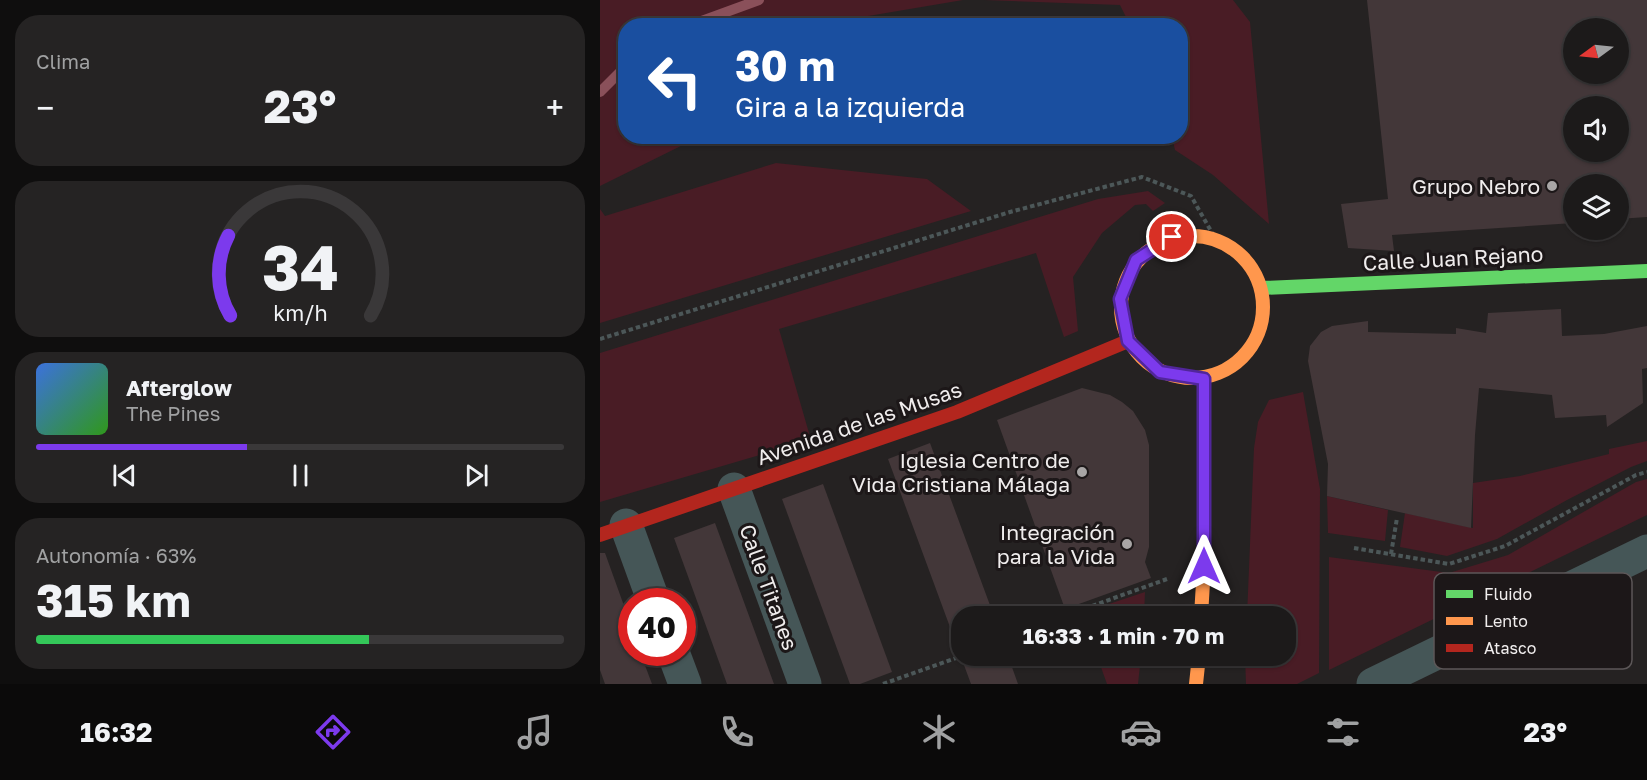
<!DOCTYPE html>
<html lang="es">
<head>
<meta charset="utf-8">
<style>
  :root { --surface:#1c1a1a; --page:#252323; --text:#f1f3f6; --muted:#a0a1a2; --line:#3a3839; --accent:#7c3aed }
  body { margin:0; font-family:"Golos Text",sans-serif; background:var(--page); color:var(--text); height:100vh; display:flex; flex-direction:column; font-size:22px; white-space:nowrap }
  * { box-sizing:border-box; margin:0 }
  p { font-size:20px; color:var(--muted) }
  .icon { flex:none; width:33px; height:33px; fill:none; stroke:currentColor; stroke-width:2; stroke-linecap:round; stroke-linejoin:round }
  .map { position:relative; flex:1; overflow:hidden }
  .panel { display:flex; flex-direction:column; gap:15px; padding:15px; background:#0f0e0e; width:600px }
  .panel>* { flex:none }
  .banner { position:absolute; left:18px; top:18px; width:570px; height:126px; border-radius:24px; box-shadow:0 2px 4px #0004,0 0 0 2px var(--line); background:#1a4fa0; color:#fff; overflow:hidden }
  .needle { width:39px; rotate:255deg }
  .controls { position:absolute; left:963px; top:18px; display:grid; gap:12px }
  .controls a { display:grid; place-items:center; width:66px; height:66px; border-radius:50%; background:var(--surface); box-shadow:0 2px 4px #0004,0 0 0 2px var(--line); font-size:30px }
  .speed { position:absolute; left:18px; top:588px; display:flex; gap:12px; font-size:30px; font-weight:700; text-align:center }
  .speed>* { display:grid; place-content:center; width:78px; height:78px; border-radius:50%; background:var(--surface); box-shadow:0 2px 4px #0004,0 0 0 2px var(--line); line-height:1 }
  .speed .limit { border:9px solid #d22; background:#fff; color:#111 }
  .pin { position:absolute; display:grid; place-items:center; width:51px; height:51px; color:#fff; margin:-26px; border:3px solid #fff; border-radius:50%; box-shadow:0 2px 6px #0007 }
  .me { position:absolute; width:66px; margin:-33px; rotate:0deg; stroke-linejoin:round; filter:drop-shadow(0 0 4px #0008) }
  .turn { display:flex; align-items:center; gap:21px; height:126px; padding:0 18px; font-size:27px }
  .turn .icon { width:78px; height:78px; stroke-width:2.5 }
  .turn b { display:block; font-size:42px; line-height:51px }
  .big { font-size:45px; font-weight:700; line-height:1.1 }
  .panel .tile { flex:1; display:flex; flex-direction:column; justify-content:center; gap:9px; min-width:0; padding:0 21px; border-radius:24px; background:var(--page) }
  .panel .dial { align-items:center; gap:0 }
  .dial svg { height:156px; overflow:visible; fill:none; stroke:var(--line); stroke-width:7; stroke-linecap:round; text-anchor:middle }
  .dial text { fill:var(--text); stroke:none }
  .song { display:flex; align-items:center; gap:18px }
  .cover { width:72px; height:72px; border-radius:9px; background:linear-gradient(135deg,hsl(220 70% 55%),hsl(110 70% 35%)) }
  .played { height:6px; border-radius:3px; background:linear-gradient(90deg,var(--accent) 40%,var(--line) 40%) }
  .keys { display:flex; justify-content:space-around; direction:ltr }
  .heat { display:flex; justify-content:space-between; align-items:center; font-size:33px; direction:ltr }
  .charge { height:9px; border-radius:4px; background:linear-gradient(90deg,#34c759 63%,var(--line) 0) }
  .trip { position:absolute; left:351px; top:606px; width:345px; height:60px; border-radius:24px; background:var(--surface); box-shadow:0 2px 4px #0004,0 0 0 2px var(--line); font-weight:700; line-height:60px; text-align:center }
  .dock { display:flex; height:96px; justify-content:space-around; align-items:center; background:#0b0a0a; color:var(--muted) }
  .dock .icon { width:42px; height:42px }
  .dock .selected { color:var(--accent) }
  .dock b { font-size:27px; color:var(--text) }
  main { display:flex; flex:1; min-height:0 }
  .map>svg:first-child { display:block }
  .green { fill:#491c25 }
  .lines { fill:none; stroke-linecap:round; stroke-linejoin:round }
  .stream { stroke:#8a505a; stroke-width:10 }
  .building { fill:#433739; fill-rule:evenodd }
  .path { stroke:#4c5758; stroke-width:4; stroke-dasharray:4.5 3; stroke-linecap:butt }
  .street { stroke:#455657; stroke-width:33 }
  .fast { stroke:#63d668; stroke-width:14 }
  .slow { stroke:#ff974d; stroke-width:14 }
  .jam { stroke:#b3261e; stroke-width:14 }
  .route-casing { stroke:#51269a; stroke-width:15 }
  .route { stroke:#7c3aed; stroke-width:10 }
  .poi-dot { fill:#a9a6a6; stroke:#1c1718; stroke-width:2 }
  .labels { text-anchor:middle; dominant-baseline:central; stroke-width:6; stroke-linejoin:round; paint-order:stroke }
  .poi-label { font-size:21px; fill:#f0eded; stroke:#1c1718; text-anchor:end }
  .street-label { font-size:21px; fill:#f0eded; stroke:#1c1718 }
  .key { fill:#1c1718; stroke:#5c5758; stroke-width:1.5 }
  .key-label { font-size:16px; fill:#f0eded }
</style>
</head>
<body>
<main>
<section class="panel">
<div class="tile"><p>Clima</p>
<div class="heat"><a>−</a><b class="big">23°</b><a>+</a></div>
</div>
<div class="tile dial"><svg viewBox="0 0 100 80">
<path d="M14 69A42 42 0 1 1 86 69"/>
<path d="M14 69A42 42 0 0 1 13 28" stroke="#7c3aed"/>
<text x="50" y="56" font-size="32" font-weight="700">34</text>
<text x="50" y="72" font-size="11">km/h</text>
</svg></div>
<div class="tile">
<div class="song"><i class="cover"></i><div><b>Afterglow</b><p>The Pines</p></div></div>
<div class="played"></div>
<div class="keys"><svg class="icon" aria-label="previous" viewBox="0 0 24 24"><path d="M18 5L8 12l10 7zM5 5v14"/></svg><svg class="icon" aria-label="pause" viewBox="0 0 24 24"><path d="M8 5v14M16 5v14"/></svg><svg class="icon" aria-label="next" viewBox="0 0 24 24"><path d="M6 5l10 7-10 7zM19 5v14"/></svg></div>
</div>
<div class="tile"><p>Autonomía · 63%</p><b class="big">315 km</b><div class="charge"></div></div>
</section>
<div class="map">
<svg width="1047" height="684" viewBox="0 0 1047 684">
  <rect width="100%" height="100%" fill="#252222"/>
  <g class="green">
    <path d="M0,0h363l-148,25 -189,1v110l73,1 -99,49z"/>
    <path d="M384,0h249l17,22 19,202 -56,-49 -38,-25 -3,-13 8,-1v-110l-50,-1 -10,-20z"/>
    <path d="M176,163l151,16 44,32 -371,112v-114l5,7z"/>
    <path d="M548,191l17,12 -12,8 -7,-7 -11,1 -33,28 -29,44 5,54 -14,6 -28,-84 -257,76 32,111 -211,62v-149l498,-154z"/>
    <path d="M703,392l17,97 -1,184 -22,11h-51l-1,-28h41v-40h-39l7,-168 4,-26 11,-22z"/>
    <path d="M1047,441v20l-16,6 -64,33 -70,39 -50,17 -47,-9 5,-34 68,15v-45l47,-7 89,-22v-5z"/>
    <path d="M1047,479v36l-318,155v-113l120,16 59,-18 128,-73z"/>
    <path d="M727,496l61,14 -3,31 -57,-8z"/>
    <path d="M545,592l-1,24h-61l-1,-3z"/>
    <path d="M497,656h44l-3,28h-31z"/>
  </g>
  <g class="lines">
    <g class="stream">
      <path d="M88,26l71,-26"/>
      <path d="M0,92l26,-26"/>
    </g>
  </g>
  <g class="building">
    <path d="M767,0h280v217l-29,2v-35h-44v39l-182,12 2,16 -46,-3 -7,-44 47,-5zM974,28h44v46h-44zM974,106h44v46h-44z"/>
    <path d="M961,309l1,27 42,-2 43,-8v42l-5,1 1,34 -36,24 -1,-12 -51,3 -3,-23 -73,-7 -4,47 -4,93 -144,-32 1,-32 -20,-103 2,-15 11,-14 11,-6 36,-5v11l88,2v-6l30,5 2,-20z"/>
    <path d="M482,388l28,7 12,7 11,9 12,19 4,15v102l-4,15 6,16 -86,31 -68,-189z"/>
    <path d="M330,443l64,173h-32v40h46l10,28h-47l-83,-225z"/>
    <path d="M223,484l69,188 -32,12h-10l-68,-185z"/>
    <path d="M115,523l59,161h-47l-34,-94 -19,-52z"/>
    <path d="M0,553h5l27,75v24h8l12,32h-47l-5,-14z"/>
  </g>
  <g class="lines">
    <g class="path">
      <path d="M0,339l410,-127 132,-35 49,19 24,42"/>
      <path d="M754,548l95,16 56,-18 131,-71 11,-3"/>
      <path d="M791,554l6,-36"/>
      <path d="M464,616l103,-37"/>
      <path d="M283,684l79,-28"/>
    </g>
    <g class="street">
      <path d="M134,489l71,195"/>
      <path d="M26,525l28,77"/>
      <path d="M73,652l12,32"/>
      <path d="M773,684l274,-133"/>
    </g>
    <path class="fast" d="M662,288l385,-17"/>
    <g class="slow">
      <circle cx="592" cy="307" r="71"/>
      <path d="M601,616l3,-50v-187"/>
      <path d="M596,684l3,-28"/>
    </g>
    <path class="jam" d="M0,535l357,-123 171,-71"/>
  </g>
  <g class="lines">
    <defs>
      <path id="route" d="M572,237l-36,23 -16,39 8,42 32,31 44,7v187"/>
    </defs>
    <use href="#route" class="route-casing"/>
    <use href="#route" class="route"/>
  </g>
  <g class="poi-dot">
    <circle cx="952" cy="186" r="6"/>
    <circle cx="482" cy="472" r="6"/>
    <circle cx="527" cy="544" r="6"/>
  </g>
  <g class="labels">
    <g class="poi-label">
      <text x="940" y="186">Grupo Nebro</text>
      <text x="470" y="460">Iglesia Centro de<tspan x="470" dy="24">Vida Cristiana Málaga</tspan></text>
      <text x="515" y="532">Integración<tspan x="515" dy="24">para la Vida</tspan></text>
    </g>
    <g class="street-label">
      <text transform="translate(853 258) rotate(-3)">Calle Juan Rejano</text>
      <text transform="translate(259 423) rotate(-19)">Avenida de las Musas</text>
      <text transform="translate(169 587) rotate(70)">Calle Titanes</text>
    </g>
  </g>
  <rect x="834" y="573" width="198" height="96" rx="9" class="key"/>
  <rect x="846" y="590" width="27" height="8" fill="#63d668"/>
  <rect x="846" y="617" width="27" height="8" fill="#ff974d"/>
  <rect x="846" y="644" width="27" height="8" fill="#b3261e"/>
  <g class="key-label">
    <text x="884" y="600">Fluido</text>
    <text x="884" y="627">Lento</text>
    <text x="884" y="654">Atasco</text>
  </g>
</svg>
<div class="controls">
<a><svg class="needle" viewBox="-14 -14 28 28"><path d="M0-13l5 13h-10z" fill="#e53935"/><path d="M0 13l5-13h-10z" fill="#a0a1a2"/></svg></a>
<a><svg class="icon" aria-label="sound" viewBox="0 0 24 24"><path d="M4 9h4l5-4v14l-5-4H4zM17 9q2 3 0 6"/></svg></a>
<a><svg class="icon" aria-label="layers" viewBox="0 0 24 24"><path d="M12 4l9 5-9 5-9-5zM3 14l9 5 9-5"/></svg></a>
</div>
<div class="speed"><div class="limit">40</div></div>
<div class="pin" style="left:572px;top:237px;background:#d93025"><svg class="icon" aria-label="arrive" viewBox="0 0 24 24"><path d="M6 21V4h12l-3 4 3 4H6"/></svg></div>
<svg class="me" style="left:604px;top:566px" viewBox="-20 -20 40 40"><path d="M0-17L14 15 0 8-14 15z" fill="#7c3aed" stroke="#fff" stroke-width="4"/></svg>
<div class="trip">16:33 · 1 min · 70 m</div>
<div class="banner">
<div class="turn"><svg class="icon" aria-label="left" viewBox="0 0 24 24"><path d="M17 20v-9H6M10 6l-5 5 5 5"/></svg><div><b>30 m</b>Gira a la izquierda</div></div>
</div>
</div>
</main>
<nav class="dock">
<b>16:32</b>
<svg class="icon selected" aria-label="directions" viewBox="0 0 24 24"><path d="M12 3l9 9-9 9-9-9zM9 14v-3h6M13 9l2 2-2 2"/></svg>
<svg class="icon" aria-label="music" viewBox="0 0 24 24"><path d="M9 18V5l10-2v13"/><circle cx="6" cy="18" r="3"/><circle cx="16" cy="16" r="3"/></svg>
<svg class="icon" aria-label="phone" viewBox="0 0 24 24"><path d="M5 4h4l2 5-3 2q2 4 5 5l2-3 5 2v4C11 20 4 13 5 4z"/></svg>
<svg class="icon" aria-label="climate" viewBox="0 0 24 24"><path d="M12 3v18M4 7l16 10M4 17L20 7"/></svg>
<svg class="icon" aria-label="car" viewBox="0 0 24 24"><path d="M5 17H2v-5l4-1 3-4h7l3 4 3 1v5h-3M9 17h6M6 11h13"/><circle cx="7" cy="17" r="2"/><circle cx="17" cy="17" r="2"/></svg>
<svg class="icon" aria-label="filters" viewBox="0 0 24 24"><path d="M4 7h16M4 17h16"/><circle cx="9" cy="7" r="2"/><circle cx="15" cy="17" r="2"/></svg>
<b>23°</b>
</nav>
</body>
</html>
